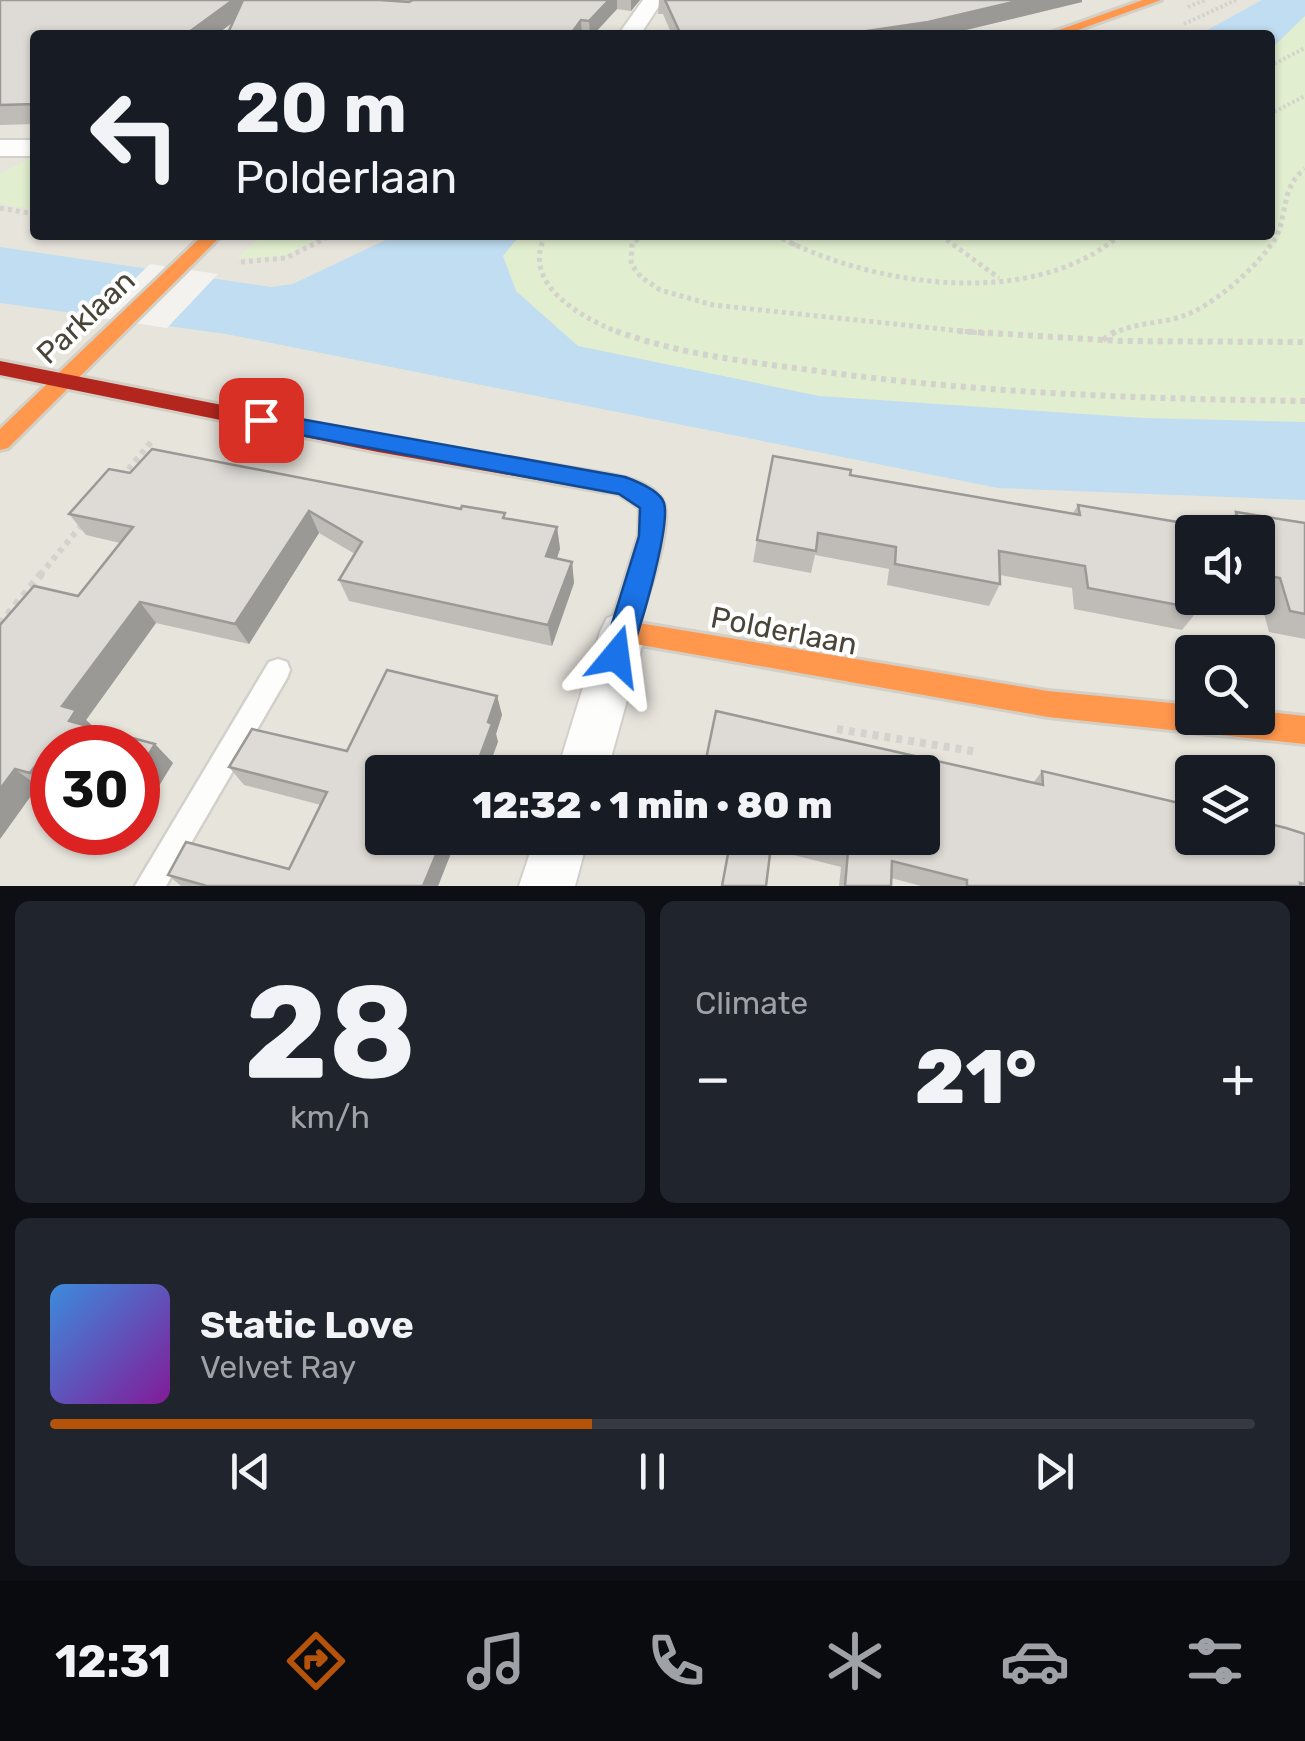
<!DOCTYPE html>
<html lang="en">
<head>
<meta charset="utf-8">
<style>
  :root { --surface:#171b24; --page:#20242c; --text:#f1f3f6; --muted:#9ea1a6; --line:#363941; --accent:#b45309 }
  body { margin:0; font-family:Rubik,sans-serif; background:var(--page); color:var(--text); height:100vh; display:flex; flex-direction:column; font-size:38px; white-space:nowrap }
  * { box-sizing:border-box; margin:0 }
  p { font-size:32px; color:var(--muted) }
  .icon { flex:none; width:55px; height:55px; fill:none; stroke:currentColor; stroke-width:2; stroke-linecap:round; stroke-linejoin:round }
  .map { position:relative; height:886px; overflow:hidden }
  .side { display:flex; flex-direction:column; gap:15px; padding:15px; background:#0d0f14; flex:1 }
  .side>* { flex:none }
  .banner { position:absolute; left:30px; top:30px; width:1245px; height:210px; border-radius:10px; box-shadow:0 2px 8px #0004; background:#171b24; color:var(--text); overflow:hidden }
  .fabs { position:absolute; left:1175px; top:515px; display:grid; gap:20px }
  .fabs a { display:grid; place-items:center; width:100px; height:100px; border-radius:10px; background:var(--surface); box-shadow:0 2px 8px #0004; font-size:50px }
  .speed { position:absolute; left:30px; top:725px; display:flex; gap:20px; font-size:50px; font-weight:700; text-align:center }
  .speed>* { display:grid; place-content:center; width:130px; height:130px; border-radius:50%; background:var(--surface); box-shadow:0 2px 8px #0004; line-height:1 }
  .speed .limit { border:15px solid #d22; background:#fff; color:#111 }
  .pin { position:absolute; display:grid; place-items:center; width:85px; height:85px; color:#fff; margin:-42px; border-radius:20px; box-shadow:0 5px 15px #0006 }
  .me { position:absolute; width:110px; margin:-55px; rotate:16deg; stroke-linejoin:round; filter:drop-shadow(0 0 8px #0008) }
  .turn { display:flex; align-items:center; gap:35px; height:210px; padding:0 40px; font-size:45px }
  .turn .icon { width:130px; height:130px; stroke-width:2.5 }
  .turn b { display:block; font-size:70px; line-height:85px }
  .big { font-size:75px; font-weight:800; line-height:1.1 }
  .side .card { flex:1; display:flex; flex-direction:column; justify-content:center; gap:15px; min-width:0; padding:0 35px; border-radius:15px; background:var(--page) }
  .side .dial { align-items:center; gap:0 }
  .dial b { font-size:130px; line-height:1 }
  .song { display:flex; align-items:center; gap:30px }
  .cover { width:120px; height:120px; border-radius:15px; background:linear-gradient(135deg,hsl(210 70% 55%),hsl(290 70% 35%)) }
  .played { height:10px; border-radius:5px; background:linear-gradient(90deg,var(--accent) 45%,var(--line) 45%) }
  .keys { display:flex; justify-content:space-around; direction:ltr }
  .heat { display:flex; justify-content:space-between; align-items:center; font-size:55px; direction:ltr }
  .side .tiles { flex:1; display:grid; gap:15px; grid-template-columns:1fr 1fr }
  .card:last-child { grid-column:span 2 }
  .trip { position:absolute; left:365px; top:755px; width:575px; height:100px; border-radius:10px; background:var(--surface); box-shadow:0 2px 8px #0004; font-weight:800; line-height:100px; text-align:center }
  .tab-bar { display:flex; height:160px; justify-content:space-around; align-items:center; background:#090b0e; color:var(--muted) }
  .tab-bar .icon { width:70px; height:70px }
  .tab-bar .on { color:var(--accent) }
  .tab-bar b { font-size:45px; color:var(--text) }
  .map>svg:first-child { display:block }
  .residential { fill:#e7e4dc; fill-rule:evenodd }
  .green { fill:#e1eecf }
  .water { fill:#c0ddf1 }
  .pier { fill:#f4f2ee }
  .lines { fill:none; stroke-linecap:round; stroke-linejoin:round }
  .lane-casing { stroke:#d2d0cb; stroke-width:5 }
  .street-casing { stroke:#d2d0cb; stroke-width:4 }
  .slow-casing { stroke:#d3cfc5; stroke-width:6 }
  .jam-casing { stroke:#d3cfc5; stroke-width:6 }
  .path-far3 { stroke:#d3d2cc; stroke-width:4; stroke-dasharray:2.5 2.5; stroke-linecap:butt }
  .path-far2 { stroke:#d3d2cc; stroke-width:5; stroke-dasharray:4 4; stroke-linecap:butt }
  .path-far1 { stroke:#d3d2cc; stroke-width:6; stroke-dasharray:5 5; stroke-linecap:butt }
  .path { stroke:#d3d2cc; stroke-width:8; stroke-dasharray:6 6; stroke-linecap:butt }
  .lane { fill:#fdfdfc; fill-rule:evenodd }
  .street { fill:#fdfdfc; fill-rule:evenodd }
  .slow { fill:#ff974d; fill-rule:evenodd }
  .jam { fill:#b3261e; fill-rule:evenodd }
  .wall { fill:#bfbcb8 }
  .shaded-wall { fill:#9b9996 }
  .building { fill:#dedbd6; stroke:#9b9996; stroke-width:2.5 }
  .route { fill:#1a73e8; stroke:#114b97; stroke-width:2.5 }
  .labels { text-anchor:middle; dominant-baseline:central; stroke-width:8; stroke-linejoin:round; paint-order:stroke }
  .street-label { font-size:30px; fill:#4b4439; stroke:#fff }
</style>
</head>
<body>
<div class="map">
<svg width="1305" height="886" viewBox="0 0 1305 886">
  <rect width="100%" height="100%" fill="#f4f2ee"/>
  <path class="residential" d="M0,0h1305v886h-1305zM35,35h1235v200h-1235zM1192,532h66v66h-66zM1192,652h66v66h-66zM52,748h86v84h-86zM382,772h540v66h-540zM1192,772h66v66h-66z"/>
  <g class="green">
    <path d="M1305,16v406l-162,-4 -324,-22 -241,-50 -62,-54 -13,-37 17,-20h750v-186z"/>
    <path d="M35,155v55l-35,-6v-30z"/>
    <path d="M263,235h63l-44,22 -46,1z"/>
  </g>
  <g class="water">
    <path d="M1262,0h43v16l-34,33 -1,-14h-80l19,-6z"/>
    <path d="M396,235h124l-17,21 13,35 62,55 241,50 324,22 162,4v78l-307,-12 -772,-154 -226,-31v-56l271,40 22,-3z"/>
  </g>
  <path class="pier" d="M150,264l68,10 -51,54 -72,-11z"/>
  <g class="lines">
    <defs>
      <path id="lane" d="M278,659l9,3 3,8 -3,8 -121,208h-31l134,-224z"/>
      <g id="street">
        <path d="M643,0h20l-23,35h-22z"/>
        <rect x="0" y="140" width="35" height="16"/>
        <path d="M623,612l16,6 7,14 -39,140h-50l43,-140 7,-14z"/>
        <path d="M535,838h53l-13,48h-56z"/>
      </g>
      <g id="slow">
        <path d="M1143,0h18l-97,35h-19z"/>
        <path d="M203,235h19l-214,213 -8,2v-21z"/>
        <path d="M606,474c18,3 46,9 56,26 13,22 -16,98 -23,123l409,68 144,14v13h66v-7l47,5v28l-257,-27 -435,-77 -4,-8 30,-97 1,-27 -21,-14 -21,-5 -4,-6 4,-6z"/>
      </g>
      <path id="jam" d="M0,361l378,75 228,38 8,3 4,6 -4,6 -8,3 -228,-40 -378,-77z"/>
    </defs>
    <use href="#lane" class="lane-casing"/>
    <use href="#street" class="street-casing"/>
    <use href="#slow" class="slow-casing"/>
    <use href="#jam" class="jam-casing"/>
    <g class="path-far3">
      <path d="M1188,7l17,-7"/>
      <path d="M1184,24l52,-24"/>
      <path d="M1270,66l35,-18"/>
      <path d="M1270,114l35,-18"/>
    </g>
    <g class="path-far2">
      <path d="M0,208l35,6"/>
      <path d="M546,235c-28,49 39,85 77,99"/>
      <path d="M645,235l-13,8 -1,21 10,13 19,13 53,15 277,29"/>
      <path d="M775,235c96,51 256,76 345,0"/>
      <path d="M940,235l59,43"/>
      <path d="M793,246l4,-11"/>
      <path d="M241,262l45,-4 46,-23"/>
      <path d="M1112,334c21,-11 45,-10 68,-17 32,-10 71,-45 91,-72 19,-24 7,-57 34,-76"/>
    </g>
    <g class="path-far1">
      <path d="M616,331c65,24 134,31 202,40 161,22 324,28 487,30"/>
      <path d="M958,331l161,10 186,1"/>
      <path d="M1103,340l13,-9"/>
      <path d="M122,477l30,-36"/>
      <path d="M40,575l45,-54"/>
    </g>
    <g class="path">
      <path d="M0,624l42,-51"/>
      <path d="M837,729l141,23"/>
    </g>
    <use href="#lane" class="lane"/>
    <use href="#street" class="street"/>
    <use href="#slow" class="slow"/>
    <use href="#jam" class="jam"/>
  </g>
  <g class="wall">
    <path d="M0,0h640l-9,11 -14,-2 -24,26h-366l5,-12 -16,12h-181v89l-35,1z"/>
    <path d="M659,0h423v2l-137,33h-273l-9,-21h-5z"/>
    <path d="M130,473l376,45 51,9 3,22 -3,9 15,4 2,21 -22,63 -203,-45 -10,-21 16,-26 -36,-21 -70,111 -93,-21 -70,97 9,8 78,35 -24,39 -11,-4v-50h-86v43l-14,-5 -38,53v-214l78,-29 42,-53 -34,-8 -17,-21z"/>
    <path d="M850,475l223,38 5,-8 144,25 14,-18 69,11v116l-36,-7 -9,-33 -8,-1h6v-66h-66v66l7,11 -17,21 -108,-21 -2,-21 -72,-13v9l-11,22 -102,-21 2,-16 -74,-14 -4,18 -58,-11 4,-22z"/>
    <path d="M497,696l5,19 -6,19 2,8 -116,30v66h75l-19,48h-257l-13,-11 121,-6 32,-64 -77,-20 -15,-18 118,-16z"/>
    <path d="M705,764l328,19 9,-12 263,63v52h-384l-30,-8v8h-52l2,-19 -71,-18 -57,-11h209z"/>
  </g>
  <g class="shaded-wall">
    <path d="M233,0h17l3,7 -37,28h-31z"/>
    <path d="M609,0h8v9l-24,26h-3l-1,-14z"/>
    <path d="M631,0h9l-9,11z"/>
    <path d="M1022,0h60v2l-137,33h-105z"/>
    <path d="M581,20l1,15h-12z"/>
    <path d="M309,511l10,22 -70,111 -14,-20z"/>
    <path d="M557,527l3,22 -10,29 -4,-22z"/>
    <path d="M572,562l2,21 -22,63 -4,-21z"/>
    <path d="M140,602l16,21 -70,97 10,9 -27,-8 -7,-15z"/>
    <path d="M497,696l5,19 -6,19 2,8 -11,30h-13l14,-50z"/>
    <path d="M155,744l18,19 -24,39 -11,-11v-19z"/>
    <path d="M41,758l11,9v24l-22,-18z"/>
    <path d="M15,769l23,17 -38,53v-50z"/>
    <path d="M443,838h14l-19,48h-15z"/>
  </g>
  <g class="building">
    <path d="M0,0h233l-48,35h-150v69l-35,1z"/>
    <path d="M243,0h137l29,2 4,-2h196l-20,21 -8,-1 -11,15h-343z"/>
    <path d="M665,0h357l-94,22 -88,13h-159z"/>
    <path d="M152,449l309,60 1,-3 43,7 -2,5 54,9 -11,29 26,6 -24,63 -209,-45 23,-38 -53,-31 -74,113 -95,-22 -78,104 14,4 -7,11 86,23 -17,28v-24h-86v13l-11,-3 -11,15 -15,-4 -15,20v-164l34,-39 44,10 55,-69 -64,-13 40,-45 21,4z"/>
    <path d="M773,456l78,14 -1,5 230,40 -2,-10 158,27h-44v30h-3l3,15v21h5l2,11 -111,-21 -3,-22 -86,-15 1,33 -105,-20 1,-17 -78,-14 -2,18 -59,-11z"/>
    <path d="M1236,512l69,11v91l-15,-3 -10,-33 -22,-4v-42h-16z"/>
    <path d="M387,670l110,26 -9,26 4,2 -18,48h-92v66h61l-20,48h-216l-39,-11 18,-33 103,27 38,-77 -98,-25 23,-38 95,22z"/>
    <path d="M716,711l327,74 -1,-14 150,35v32h66v-17l28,7 19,6v50l-5,-1 1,3h-334v-6l-75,-19 -1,25h-46l3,-35 -54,-13h128v-66h-237l3,-12 17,4z"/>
    <path d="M731,838h41l-6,48h-44z"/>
  </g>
  <path class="route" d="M261,412l364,65c11,4 35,14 39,26 7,23 -26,137 -38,162l-10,3 -10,-3 -4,-9 37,-120 1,-28 -21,-14 -366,-68 -3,-6 3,-6z"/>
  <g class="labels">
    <g class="street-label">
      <text transform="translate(86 317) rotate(-43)">Parklaan</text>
      <text transform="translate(784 631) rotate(11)">Polderlaan</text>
    </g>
  </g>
</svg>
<div class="fabs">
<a><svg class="icon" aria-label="sound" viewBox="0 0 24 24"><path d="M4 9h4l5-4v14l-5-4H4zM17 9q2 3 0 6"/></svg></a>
<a><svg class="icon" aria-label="search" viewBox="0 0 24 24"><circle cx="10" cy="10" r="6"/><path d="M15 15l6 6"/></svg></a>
<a><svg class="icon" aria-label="layers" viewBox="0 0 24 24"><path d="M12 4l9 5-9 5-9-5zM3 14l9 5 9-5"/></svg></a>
</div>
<div class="speed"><div class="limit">30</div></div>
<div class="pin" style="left:261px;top:420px;background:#d93025"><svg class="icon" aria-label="arrive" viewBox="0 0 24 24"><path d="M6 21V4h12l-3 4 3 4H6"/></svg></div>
<svg class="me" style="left:616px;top:656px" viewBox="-20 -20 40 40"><path d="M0-17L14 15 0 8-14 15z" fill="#1a73e8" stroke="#fff" stroke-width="4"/></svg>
<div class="trip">12:32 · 1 min · 80 m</div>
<div class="banner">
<div class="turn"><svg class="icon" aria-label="left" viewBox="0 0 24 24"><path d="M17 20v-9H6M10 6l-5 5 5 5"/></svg><div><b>20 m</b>Polderlaan</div></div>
</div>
</div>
<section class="side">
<div class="tiles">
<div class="card dial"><b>28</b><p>km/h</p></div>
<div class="card"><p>Climate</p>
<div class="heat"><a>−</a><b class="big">21°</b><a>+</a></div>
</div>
<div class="card">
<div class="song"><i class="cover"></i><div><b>Static Love</b><p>Velvet Ray</p></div></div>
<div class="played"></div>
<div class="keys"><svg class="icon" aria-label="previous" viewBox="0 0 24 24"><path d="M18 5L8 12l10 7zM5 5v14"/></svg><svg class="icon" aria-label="pause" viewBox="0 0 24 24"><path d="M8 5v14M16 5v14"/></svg><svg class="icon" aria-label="next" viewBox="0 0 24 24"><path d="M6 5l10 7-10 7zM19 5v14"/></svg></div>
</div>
</div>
</section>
<nav class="tab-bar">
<b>12:31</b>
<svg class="icon on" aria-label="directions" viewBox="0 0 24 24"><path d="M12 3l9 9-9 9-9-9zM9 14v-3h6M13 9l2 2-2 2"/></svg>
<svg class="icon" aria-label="music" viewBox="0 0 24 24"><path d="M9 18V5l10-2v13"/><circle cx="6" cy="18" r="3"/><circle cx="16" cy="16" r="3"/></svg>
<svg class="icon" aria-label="phone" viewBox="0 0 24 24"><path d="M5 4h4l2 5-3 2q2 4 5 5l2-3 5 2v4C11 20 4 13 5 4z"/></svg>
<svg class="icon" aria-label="climate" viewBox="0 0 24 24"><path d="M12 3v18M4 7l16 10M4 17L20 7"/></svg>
<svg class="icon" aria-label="car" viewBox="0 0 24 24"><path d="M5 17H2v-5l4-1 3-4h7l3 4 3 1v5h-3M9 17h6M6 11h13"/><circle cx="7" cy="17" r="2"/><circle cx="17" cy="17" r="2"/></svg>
<svg class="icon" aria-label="filters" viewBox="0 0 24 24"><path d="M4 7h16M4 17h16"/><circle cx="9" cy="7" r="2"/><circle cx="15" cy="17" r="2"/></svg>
</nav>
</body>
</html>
